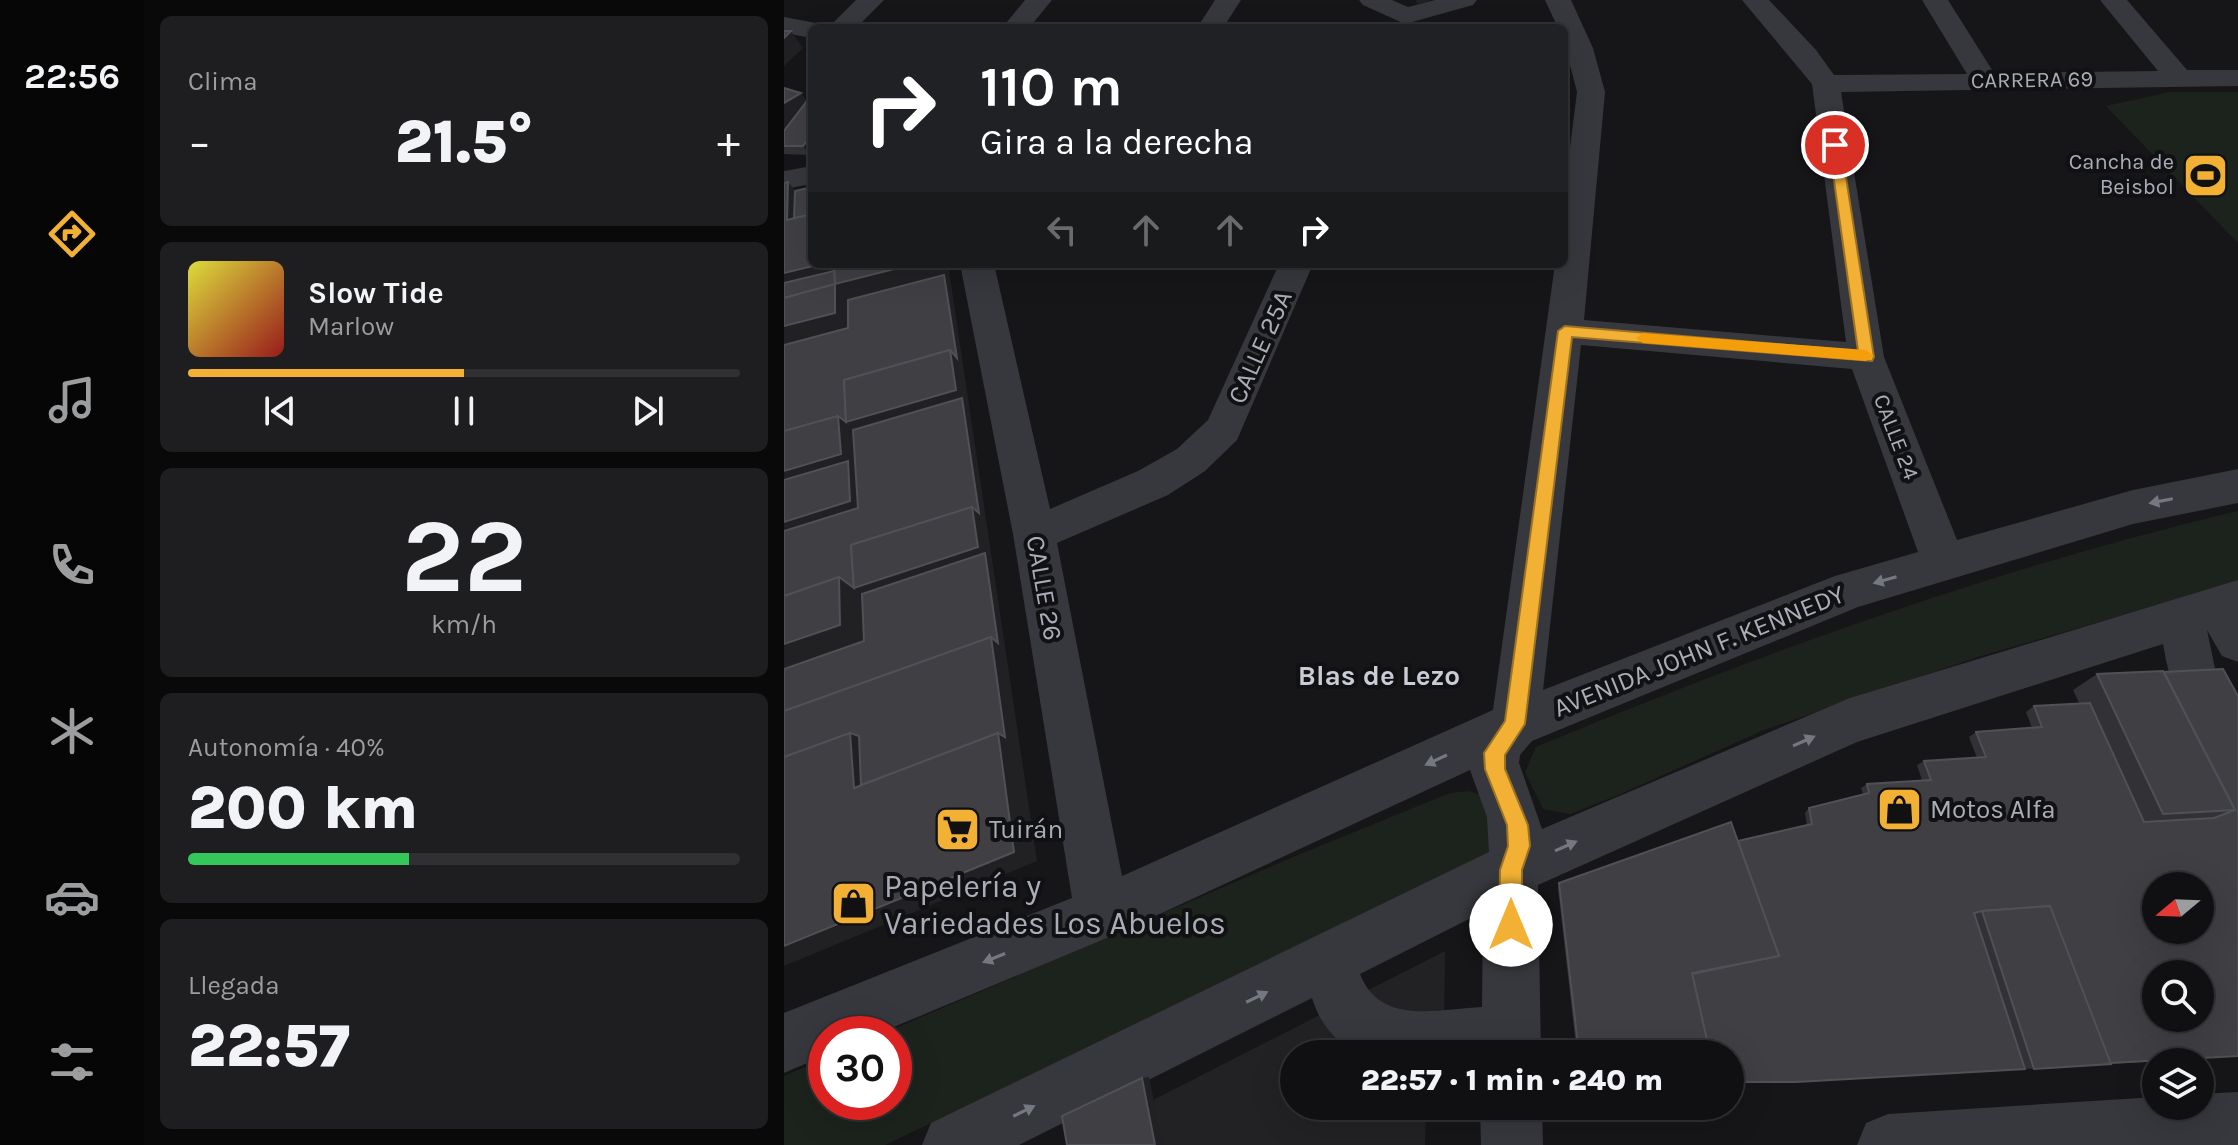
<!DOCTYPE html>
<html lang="es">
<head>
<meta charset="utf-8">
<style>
  :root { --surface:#101012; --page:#1e1e20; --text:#f1f3f6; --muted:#9c9d9f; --line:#303032; --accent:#f2b134 }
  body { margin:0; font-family:Karla,sans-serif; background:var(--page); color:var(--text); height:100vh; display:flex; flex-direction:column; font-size:30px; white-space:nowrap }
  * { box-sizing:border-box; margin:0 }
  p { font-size:26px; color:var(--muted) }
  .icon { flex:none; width:44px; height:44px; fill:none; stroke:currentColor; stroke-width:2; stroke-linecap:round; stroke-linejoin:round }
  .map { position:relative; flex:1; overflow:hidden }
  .sheet { display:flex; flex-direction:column; gap:16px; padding:16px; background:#09090a; width:640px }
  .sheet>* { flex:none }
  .banner { position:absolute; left:24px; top:24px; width:760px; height:244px; border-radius:12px; box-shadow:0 8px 32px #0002,0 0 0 2px var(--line); background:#202124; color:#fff; overflow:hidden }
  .needle { width:52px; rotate:251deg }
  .tools { position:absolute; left:1358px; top:872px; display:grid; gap:16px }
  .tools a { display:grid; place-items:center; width:72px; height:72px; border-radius:50%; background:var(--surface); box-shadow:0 8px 32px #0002,0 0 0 2px var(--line); font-size:40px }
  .speed { position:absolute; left:24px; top:1016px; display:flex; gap:16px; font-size:40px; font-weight:700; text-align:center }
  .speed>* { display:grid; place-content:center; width:104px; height:104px; border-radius:50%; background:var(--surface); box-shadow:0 8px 32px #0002,0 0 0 2px var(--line); line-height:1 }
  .speed .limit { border:12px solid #d22; background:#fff; color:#111 }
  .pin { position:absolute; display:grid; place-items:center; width:68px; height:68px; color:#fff; margin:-34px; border:4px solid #fff; border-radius:50%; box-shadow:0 2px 8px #0007 }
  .me { position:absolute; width:88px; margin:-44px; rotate:0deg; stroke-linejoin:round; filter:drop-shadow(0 0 6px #0008) }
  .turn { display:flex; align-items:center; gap:28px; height:168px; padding:0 40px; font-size:36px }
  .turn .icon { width:104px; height:104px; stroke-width:2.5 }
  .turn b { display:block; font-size:56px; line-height:68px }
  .lanes { display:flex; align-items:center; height:76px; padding:0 40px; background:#0003; justify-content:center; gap:40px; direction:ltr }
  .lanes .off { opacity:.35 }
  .big { font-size:60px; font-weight:800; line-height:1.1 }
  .sheet .tile { flex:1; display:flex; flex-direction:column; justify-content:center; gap:12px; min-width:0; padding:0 28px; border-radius:12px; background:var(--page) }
  .sheet .dial { align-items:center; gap:0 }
  .dial b { font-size:104px; line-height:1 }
  .song { display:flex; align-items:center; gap:24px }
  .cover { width:96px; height:96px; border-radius:12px; background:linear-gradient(135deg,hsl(60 70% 55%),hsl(0 70% 35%)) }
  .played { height:8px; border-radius:4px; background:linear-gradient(90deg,var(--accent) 50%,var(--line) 50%) }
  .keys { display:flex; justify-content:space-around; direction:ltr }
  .heat { display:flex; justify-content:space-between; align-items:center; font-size:44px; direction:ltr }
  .charge { height:12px; border-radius:6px; background:linear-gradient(90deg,#34c759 40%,var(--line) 0) }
  .trip { position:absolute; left:496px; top:1040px; width:464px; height:80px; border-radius:40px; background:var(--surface); box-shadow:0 8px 32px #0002,0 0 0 2px var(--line); font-weight:800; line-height:80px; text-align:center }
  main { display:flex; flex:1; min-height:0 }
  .tabs { display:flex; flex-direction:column; width:144px; justify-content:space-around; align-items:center; background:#060607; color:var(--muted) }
  .tabs .icon { width:56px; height:56px }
  .tabs .active { color:var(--accent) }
  .tabs b { font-size:36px; color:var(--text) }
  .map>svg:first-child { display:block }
  .built { fill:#222225 }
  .green { fill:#1c231d }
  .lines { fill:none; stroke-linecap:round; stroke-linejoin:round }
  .minor { fill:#37383d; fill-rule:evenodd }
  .wall { fill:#323236 }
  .shaded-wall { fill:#212124 }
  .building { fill:#3f3f44; stroke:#4f5156; stroke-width:2; fill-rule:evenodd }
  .oneway { fill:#757881 }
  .route { fill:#f2b134; stroke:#9d7322; stroke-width:2 }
  .slow { fill:#f59e0b }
  .labels { text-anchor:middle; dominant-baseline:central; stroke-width:8; stroke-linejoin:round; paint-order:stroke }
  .far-street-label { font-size:22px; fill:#a8adb8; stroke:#111113 }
  .far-poi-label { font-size:22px; fill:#a8adb8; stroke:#111113; text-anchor:end }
  .street-label { font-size:26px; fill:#a8adb8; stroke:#111113 }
  .poi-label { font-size:26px; fill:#a8adb8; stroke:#111113; text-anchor:start }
  .neighbourhood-label { font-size:28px; font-weight:bold; fill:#c9ccd4; stroke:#111113 }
  .near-poi-label { font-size:32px; fill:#a8adb8; stroke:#111113; text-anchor:start }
</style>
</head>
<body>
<main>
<nav class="tabs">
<b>22:56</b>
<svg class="icon active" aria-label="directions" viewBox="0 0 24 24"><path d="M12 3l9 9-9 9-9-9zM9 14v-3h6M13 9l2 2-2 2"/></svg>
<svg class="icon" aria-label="music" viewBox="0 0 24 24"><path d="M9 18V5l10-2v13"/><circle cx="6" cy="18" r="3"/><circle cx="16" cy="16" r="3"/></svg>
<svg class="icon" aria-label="phone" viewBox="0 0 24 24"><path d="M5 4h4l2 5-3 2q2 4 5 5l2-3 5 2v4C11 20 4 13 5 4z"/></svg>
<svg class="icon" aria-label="climate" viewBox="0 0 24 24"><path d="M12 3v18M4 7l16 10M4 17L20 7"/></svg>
<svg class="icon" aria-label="car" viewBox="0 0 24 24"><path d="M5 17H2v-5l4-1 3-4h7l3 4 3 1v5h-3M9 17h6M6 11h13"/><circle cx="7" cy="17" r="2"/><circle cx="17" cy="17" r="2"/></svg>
<svg class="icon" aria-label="filters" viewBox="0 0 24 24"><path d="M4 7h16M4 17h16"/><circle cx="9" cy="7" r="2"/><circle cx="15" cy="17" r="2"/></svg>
</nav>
<section class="sheet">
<div class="tile"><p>Clima</p>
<div class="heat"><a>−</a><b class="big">21.5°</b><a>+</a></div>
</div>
<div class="tile">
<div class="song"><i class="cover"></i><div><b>Slow Tide</b><p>Marlow</p></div></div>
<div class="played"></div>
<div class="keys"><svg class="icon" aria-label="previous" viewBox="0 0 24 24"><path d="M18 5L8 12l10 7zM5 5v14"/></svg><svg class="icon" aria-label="pause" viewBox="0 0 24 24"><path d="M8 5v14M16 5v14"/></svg><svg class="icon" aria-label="next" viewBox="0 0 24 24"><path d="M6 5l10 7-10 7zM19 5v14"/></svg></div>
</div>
<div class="tile dial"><b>22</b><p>km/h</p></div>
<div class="tile"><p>Autonomía · 40%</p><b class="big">200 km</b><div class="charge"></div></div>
<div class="tile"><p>Llegada</p><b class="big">22:57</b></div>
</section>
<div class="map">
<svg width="1454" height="1145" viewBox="0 0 1454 1145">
  <rect width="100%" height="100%" fill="#161618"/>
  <path class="built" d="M661,951l-1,78 -16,25h-134v52h132l-1,39h-263l-9,-45z"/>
  <g class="green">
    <path d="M1386,92h68v151l-132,-137z"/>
    <path d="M1454,511v71l-257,74 -217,74 -148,66 -46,18 -27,-5 -18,-37 11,-25c228,-95 461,-179 702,-236z"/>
    <path d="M685,791l17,6 6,59 -607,289h-101v-69l42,-18v44h68v-68h-12l416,-179 152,-62z"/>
  </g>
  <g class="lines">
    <g class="minor">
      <path d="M72,0h28l-28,28h-28z"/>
      <path d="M241,0h27l-23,28h-27z"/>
      <path d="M431,0h26l-18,28h-26z"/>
      <path d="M575,0h33l16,7 27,-7h42l-4,5 -68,19 -42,-19z"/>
      <path d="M761,0h26l22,48 12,44 -21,228 262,22 -34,-258 -70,-84h27l47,50 18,25 133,-1 -45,-74h26l46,73 164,-2 -58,-71h27l60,70h51v16l-397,6 43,265 73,183 176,-50 105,-21v34l-105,21 -275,83 -326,134 -12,14 -1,8 23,66 308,-131 388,-118v82l-16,-6 -15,-26 11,53 20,47v77l-18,-7c-25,-51 -48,-101 -57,-156l-306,98 -319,143 3,169h-184c-24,-15 -36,-29 -45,-56l-293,147h-97l9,-22 558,-271 -2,-35 -17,-47 -349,162 -244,102h-51v21l-42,18v-60l288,-115 -59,-364 -53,-270h34l56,245 88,-38 39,-22 31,-29 71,-156h34l-76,176 -32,31 -37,24 -111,48 65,333 371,-166 62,-446h9v-69l13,-103 -13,-50v-14h-6zM797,345l271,24 66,183 -83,24 -292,114zM699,912l-1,95c-44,2 -102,19 -122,-33z"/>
      <path d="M0,17l37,7 3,4h-12v10l-28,-5z"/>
      <path d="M28,166v18l-28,5v-18z"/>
      <path d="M1454,1092v53h-381l9,-22 22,-9 268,-17v9h44v-12z"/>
      <path d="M696,1106h62l1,39h-62z"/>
    </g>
  </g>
  <g class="wall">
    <path d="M0,88l23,13h5v51l-3,3 -25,-1v-23l4,-5 -4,2z"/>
    <path d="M1313,674l141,22v360l-204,13 -304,-15h-153l-19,-165 1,-6 248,-57 -2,-13 4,-5 54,-14 -2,-6 6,-4 55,-4 -5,-15 7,-4 53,-3 -8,-21 7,-5 56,-4 -6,-16 8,-6 45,-3 -6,-13z"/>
  </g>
  <g class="shaded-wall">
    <path d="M632,0h15l-14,5z"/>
    <path d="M7,31l12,17 -19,18v-28z"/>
    <path d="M17,93l11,15v2l-28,18v-25z"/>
    <path d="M28,135v17l-3,3 -6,-9z"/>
    <path d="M4,182l14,17v27l-15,-6z"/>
    <path d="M37,264h127l89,597 -253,105v-20l70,-158 -4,-55 143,-80 -209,76 202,-167 -112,85 -90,31v-34l55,-67 124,-170 -97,108 -82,26v-70l54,-55 108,-132 -90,52 -72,19v-82z"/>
    <path d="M365,1077l14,68h-8l-13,-67z"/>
  </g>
  <g class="building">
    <path d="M0,31h7l-7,7z"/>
    <path d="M0,88l17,5 -17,10z"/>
    <path d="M23,101h5v34l-9,11h-19v-15z"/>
    <path d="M4,182l-1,38 25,-6v50h9l-37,9v-90z"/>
    <path d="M28,187v27l-18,4 1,-27z"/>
    <path d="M50,264h80l-79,20z"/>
    <path d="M50,271l1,13 -51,14v-15z"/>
    <path d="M160,275l13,83 -7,-8 -106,30 2,42 -8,-6 -54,15v-86l64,-17v-28z"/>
    <path d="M51,284v29l-51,13v-28z"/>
    <path d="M166,350l6,40 -110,32 -2,-42z"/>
    <path d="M178,398l17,115 -7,-6 -121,38 3,43 -15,-11 -55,19v-65l74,-23 -5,-78z"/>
    <path d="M54,416l3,38 -57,17v-40z"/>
    <path d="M64,461l2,40 -66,21v-42z"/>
    <path d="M188,507l6,40 -124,41 -3,-43z"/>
    <path d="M201,553l13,90 -7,-6 -207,74v-42l80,-28 -2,-47z"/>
    <path d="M55,577l1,48 -56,19v-48z"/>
    <path d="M207,637l14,100 -7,-4 -137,52 -2,-49 -9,-3 -66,24v-46z"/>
    <path d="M1439,669l15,27v360l-128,7 -60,-157 -68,5 -8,2 51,156 -229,13h-66v-28h-20l-18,-80 87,-18 -41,-115 74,-17 -3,-16 60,-15 -2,-9 64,-4 -7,-19 62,-4 -10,-25 66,-5 -8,-21 56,-3 54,119 70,-4 21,-8 -71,-138zM1372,886h44v44h-44zM1372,974h44v44h-44z"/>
    <path d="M1379,671l72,139 -72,4 -66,-140z"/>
    <path d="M66,733l4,55 144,-55 16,119 -230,94v-189z"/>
    <path d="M947,822l48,134 -87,17 18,81h-131l-20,-171z"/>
    <path d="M1266,906l61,158 -77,5 -52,-158z"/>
    <path d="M358,1078l13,67h-88l-5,-29z"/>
  </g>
  <defs><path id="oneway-solid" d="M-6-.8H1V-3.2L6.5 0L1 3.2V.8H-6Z" transform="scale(2)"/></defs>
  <g class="oneway">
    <use href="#oneway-solid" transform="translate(1377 501) rotate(169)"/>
    <use href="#oneway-solid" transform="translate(1101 580) rotate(164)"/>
    <use href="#oneway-solid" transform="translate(1020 741) rotate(-24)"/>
    <use href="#oneway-solid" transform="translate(652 760) rotate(155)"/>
    <use href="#oneway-solid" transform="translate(782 846) rotate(-24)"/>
    <use href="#oneway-solid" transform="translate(210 958) rotate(158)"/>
    <use href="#oneway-solid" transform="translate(473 997) rotate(-26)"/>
    <use href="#oneway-solid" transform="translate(240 1111) rotate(-26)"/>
  </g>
  <path class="route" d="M1051,141l6,4 33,212 -2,4 -300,-24 -47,387 -20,31v14l23,56 2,21 -8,24v55l-3,8 -8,4 -8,-4 -4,-8 1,-55 8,-24 -1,-21 -22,-56 -1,-16 21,-32 53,-390 7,-5 293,25 -29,-206z"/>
  <path class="slow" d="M859,333l223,17 8,6 -8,5 -223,-18 -7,-5z"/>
  <defs>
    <symbol id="stadium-square" viewBox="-11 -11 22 22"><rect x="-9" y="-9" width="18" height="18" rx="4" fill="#f2b134" stroke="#111113"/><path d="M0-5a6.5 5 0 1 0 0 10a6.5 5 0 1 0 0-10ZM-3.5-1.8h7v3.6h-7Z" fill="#111"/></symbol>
    <symbol id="shop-square" viewBox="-11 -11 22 22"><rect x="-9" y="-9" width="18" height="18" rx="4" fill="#f2b134" stroke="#111113"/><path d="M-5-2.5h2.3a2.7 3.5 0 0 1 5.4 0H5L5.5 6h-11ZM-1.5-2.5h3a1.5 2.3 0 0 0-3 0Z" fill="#111"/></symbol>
    <symbol id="supermarket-square" viewBox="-11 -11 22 22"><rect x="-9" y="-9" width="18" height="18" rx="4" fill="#f2b134" stroke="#111113"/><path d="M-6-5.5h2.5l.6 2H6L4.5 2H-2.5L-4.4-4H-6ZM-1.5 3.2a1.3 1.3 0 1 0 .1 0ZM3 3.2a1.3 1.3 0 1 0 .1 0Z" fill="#111"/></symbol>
  </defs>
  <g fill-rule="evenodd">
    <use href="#stadium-square" x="1396" y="150" width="51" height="51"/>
    <use href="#shop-square" x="1090" y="784" width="51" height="51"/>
    <use href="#supermarket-square" x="148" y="804" width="51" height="51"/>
    <use href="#shop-square" x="44" y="878" width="51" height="51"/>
  </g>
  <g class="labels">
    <g class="far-street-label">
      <text transform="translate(1248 80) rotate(-1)">CARRERA 69</text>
      <text transform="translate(1112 437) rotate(69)">CALLE 24</text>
    </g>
    <g class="far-poi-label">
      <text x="1390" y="162">Cancha de<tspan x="1390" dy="25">Beisbol</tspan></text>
    </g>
    <g class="street-label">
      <text transform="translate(476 347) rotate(-66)">CALLE 25A</text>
      <text transform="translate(260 588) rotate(80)">CALLE 26</text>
      <text transform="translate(915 651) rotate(-22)">AVENIDA JOHN F. KENNEDY</text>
    </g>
    <g class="poi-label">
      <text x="1146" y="809">Motos Alfa</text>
      <text x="205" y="829">Tuirán</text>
    </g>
    <g class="neighbourhood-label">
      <text x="595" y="675">Blas de Lezo</text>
    </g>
    <g class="near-poi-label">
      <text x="100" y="886">Papelería y<tspan x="100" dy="37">Variedades Los Abuelos</tspan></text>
    </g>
  </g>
</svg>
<div class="tools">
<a><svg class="needle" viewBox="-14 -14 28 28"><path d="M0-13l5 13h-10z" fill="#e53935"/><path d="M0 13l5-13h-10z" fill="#9c9d9f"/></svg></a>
<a><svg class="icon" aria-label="search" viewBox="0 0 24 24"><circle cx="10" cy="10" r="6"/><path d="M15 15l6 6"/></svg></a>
<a><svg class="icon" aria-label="layers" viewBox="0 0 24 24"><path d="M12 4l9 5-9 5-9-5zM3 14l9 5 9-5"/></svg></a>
</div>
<div class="speed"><div class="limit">30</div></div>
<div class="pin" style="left:1051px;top:145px;background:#d93025"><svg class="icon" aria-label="arrive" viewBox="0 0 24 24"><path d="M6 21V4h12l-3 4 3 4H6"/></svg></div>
<svg class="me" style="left:727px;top:925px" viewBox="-20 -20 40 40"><circle r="19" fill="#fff"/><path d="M0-13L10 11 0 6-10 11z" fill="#f2b134"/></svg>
<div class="trip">22:57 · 1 min · 240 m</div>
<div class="banner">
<div class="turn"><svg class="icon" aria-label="right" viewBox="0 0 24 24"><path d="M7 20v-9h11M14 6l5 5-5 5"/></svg><div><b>110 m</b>Gira a la derecha</div></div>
<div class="lanes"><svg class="icon off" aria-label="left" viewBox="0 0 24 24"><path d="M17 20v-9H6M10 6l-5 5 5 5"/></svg><svg class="icon off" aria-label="ahead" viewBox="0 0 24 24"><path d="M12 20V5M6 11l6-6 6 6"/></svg><svg class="icon off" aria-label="ahead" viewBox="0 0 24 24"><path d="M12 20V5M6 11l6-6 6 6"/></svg><svg class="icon" aria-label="right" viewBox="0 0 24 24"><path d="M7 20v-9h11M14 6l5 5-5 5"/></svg></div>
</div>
</div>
</main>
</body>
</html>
